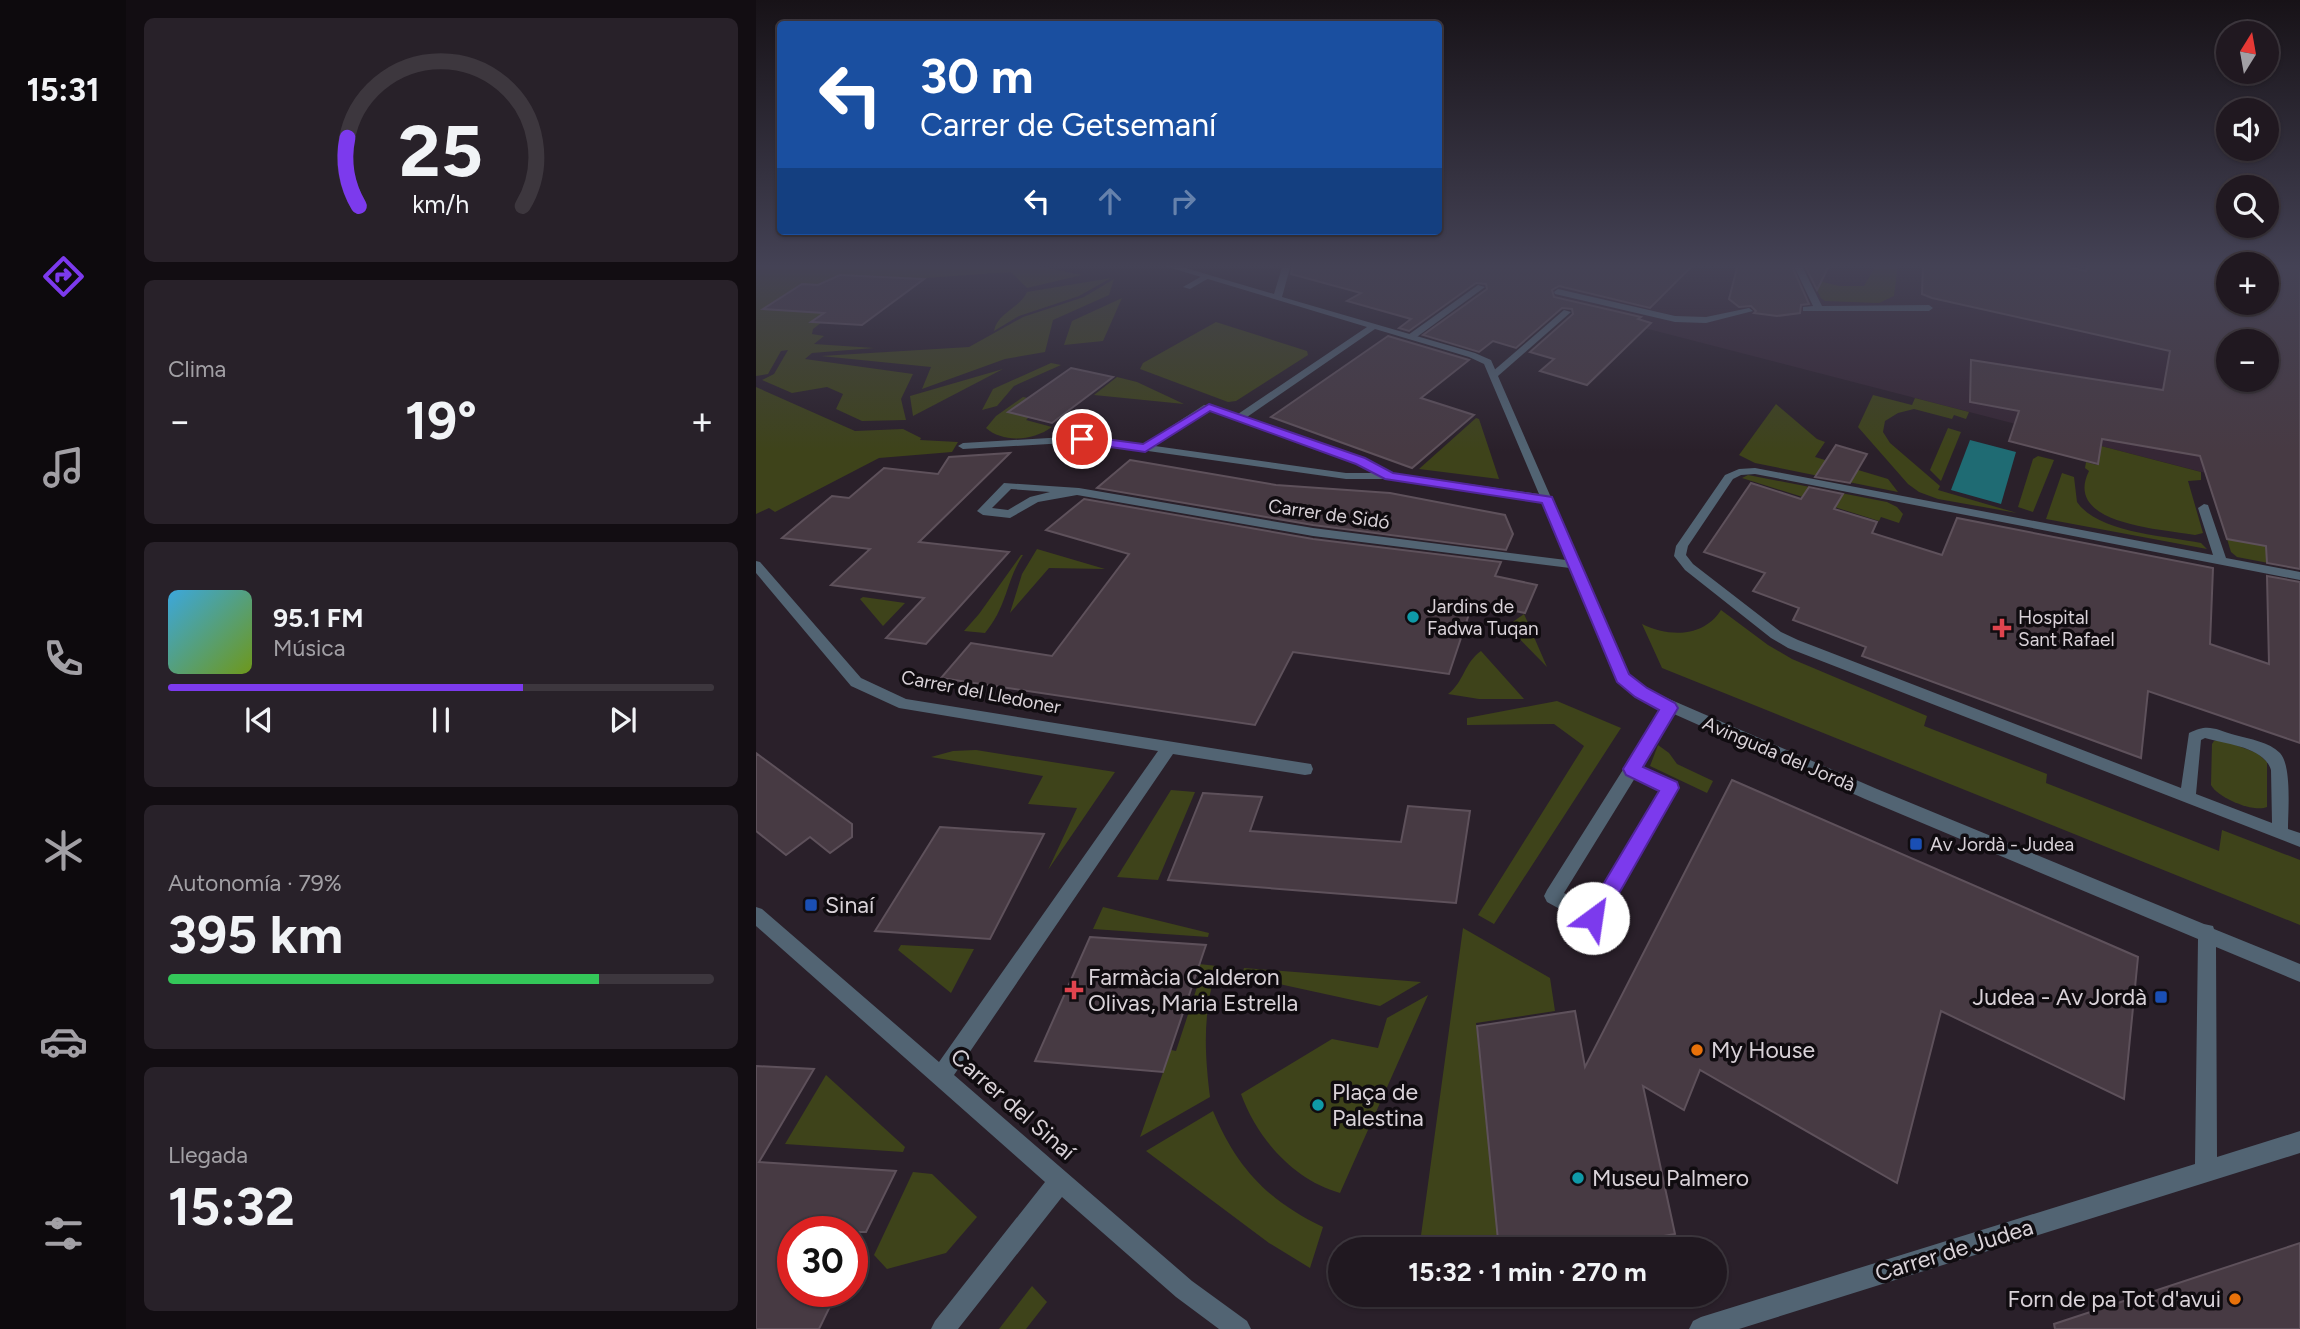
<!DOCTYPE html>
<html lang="es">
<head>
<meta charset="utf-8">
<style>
  :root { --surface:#201820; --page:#282129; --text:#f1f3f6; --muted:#a2a0a5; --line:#3d373e; --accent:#7c3aed }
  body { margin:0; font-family:Figtree,sans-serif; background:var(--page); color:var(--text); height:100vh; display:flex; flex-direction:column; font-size:26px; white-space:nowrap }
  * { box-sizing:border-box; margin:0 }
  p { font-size:23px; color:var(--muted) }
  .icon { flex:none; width:38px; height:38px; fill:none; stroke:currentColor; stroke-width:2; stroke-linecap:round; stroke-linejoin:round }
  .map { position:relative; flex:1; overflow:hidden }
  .sheet { display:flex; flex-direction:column; gap:18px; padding:18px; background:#120d12; width:630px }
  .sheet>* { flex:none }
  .banner { position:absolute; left:21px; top:21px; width:665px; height:214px; border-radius:7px; box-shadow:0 2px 5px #0004,0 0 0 2px var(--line); background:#1a4fa0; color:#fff; overflow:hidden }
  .needle { width:46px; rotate:11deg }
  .controls { position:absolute; left:1460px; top:21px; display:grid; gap:14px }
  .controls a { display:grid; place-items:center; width:63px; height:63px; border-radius:50%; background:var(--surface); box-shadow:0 2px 5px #0004,0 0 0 2px var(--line); font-size:35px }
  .speed { position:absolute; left:21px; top:1216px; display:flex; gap:14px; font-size:35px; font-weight:700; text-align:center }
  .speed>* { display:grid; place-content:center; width:91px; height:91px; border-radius:50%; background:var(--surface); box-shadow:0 2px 5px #0004,0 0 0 2px var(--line); line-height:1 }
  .speed .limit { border:10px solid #d22; background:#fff; color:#111 }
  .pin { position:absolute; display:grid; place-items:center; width:60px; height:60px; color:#fff; margin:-30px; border:4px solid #fff; border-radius:50%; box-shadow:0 2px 7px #0007 }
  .me { position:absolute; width:77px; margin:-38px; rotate:31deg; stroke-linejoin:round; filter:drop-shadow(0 0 5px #0008) }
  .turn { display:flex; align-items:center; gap:24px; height:147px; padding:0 28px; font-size:32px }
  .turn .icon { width:91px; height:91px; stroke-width:2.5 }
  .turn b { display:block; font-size:49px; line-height:60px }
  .lanes { display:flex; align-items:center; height:66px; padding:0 28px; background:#0003; justify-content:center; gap:35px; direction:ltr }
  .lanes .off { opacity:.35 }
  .big { font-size:52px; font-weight:700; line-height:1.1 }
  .sheet .card { flex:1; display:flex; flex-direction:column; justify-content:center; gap:10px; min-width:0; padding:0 24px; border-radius:10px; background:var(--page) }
  .sheet .dial { align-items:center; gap:0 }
  .dial svg { height:182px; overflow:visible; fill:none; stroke:var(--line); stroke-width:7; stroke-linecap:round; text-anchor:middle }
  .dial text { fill:var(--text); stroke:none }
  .song { display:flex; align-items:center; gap:21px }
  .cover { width:84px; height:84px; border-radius:10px; background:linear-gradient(135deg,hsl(200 70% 55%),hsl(80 70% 35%)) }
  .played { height:7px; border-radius:4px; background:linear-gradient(90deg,var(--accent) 65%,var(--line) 65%) }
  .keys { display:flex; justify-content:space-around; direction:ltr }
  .heat { display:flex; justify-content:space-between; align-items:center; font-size:38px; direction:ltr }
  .charge { height:10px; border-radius:5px; background:linear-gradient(90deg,#34c759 79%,var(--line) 0) }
  .trip { position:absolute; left:572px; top:1237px; width:399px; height:70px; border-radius:35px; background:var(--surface); box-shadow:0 2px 5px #0004,0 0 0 2px var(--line); font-weight:700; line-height:70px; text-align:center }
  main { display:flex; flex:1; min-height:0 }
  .tab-bar { display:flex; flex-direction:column; width:126px; justify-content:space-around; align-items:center; background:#0d0a0d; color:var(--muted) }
  .tab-bar .icon { width:49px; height:49px }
  .tab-bar .on { color:var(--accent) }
  .tab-bar b { font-size:32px; color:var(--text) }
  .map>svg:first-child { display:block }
  .built { fill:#362735; fill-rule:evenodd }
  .green { fill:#3e431a }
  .water { fill:#1f6b73 }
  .building { fill:#473a43; stroke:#5e515b; stroke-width:2; fill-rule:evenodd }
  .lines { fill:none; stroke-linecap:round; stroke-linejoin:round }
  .lane { fill:#526473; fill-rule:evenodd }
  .street { fill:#526473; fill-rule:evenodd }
  .route { fill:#7c3aed; stroke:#51269a; stroke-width:2 }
  .culture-dot { fill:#0f9aa8; stroke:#100c10; stroke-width:2.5 }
  .health-dot { fill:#e0444e; stroke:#100c10; stroke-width:2.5 }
  .transit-dot { fill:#1a4fb4; stroke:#100c10; stroke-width:2.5 }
  .food-dot { fill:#e8710a; stroke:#100c10; stroke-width:2.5 }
  .labels { text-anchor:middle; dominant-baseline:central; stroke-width:7; stroke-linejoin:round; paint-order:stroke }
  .street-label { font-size:19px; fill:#d9d2d8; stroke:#100c10 }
  .poi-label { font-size:19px; fill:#d9d2d8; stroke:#100c10; text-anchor:start }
  .near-poi-label { font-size:23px; fill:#d9d2d8; stroke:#100c10; text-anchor:start }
  .near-street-label { font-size:23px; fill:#d9d2d8; stroke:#100c10 }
</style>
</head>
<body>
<main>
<nav class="tab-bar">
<b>15:31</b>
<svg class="icon on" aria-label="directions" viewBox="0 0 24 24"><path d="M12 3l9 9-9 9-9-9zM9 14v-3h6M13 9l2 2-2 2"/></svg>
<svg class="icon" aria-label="music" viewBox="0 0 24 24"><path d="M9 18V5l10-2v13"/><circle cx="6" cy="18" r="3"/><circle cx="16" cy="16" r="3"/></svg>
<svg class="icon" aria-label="phone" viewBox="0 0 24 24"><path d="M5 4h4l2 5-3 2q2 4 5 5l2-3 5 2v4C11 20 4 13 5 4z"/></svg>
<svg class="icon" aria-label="climate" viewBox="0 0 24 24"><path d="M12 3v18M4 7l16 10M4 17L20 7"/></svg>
<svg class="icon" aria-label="car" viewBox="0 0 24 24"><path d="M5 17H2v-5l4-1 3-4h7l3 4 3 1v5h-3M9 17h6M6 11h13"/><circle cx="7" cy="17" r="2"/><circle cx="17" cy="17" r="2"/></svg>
<svg class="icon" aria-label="filters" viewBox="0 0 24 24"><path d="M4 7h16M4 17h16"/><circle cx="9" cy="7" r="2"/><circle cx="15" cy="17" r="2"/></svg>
</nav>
<section class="sheet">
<div class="card dial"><svg viewBox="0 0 100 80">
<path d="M14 69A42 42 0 1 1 86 69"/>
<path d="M14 69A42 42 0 0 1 9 39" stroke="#7c3aed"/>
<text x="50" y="56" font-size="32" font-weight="700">25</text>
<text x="50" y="72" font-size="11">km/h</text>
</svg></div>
<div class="card"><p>Clima</p>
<div class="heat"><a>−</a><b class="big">19°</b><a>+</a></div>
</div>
<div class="card">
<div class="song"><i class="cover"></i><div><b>95.1 FM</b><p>Música</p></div></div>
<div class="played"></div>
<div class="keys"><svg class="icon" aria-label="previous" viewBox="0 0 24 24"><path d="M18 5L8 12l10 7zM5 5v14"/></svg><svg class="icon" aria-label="pause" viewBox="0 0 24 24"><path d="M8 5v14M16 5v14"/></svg><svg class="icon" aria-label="next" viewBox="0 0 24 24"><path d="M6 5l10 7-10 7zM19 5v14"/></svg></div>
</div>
<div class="card"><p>Autonomía · 79%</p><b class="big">395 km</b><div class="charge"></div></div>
<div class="card"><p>Llegada</p><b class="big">15:32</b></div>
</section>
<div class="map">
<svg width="1544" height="1329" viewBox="0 0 1544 1329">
  <rect width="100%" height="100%" fill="#2a202a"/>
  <path class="built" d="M712,264h760v39h38l34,173 -75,2 -747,-193 2,-2zM1472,341h38v39h-38z"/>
  <g class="green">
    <path d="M0,264h272l54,11 -55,13 -16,-16 -100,7 -71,-4 -76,33 60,5 -12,8 10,1 -9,7 -1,5 12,2 -10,8 60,4 -62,5 -7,6 108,15 -12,25 5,21 -44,1 -26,-12 7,-15 -16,-7 -35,6 -30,-13 12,-6 14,-24 -7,1 -13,23 -12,2z"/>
    <path d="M1121,264h21l-4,32 -15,7 -54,-2 -4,-3 -16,-30 13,5 5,9 16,4h25z"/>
    <path d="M355,278l-32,18 -60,20 -25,15c3,-18 26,-23 33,-39z"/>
    <path d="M358,279l-5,16 -56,25 -8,32 -40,7 -83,30 9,-22 -110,-11 148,-9 54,-30 61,-20z"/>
    <path d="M366,298l-19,43 -39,4 8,-24z"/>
    <path d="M460,322l91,29 1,4 -72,46 -8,1 -88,-33 3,-6z"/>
    <path d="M295,363l10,2 -47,21 -17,20 -15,4 11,-21z"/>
    <path d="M247,369l-90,47 -3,-20z"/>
    <path d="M361,377l20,5 47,22 -90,-9z"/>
    <path d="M0,387l99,44 48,-2 18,9 -1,2 38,2 -6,10 -73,6 -104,54 -6,-4 -13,6z"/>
    <path d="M1117,395l39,10 3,-7 54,14 -3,7 -12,-4 -2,4 -38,-10 -16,4 -13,8 -2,11 7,11 50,43 -2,4 79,23 -79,-14 -19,-7 -11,-8 -50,-57z"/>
    <path d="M267,397l5,1 -19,14 20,5 -3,3 26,7c-19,14 -49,16 -66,1l10,-12z"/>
    <path d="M1020,404l41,35 8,3 -10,15 73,22 10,13 -143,-29 -16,-8z"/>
    <path d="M720,418l3,1 20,60 -80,-10z"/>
    <path d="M1192,428l13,4 -20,49 -11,-11z"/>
    <path d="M1345,446l100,26v8l-13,1 15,52 -8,2c-32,-6 -133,-10 -106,-64l-4,-3 1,-6 11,3z"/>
    <path d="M1282,456l16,4 -21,52 -15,-5 15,-48z"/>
    <path d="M1306,473l12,4 3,25c21,31 89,34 124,41l6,6 -161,-30z"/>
    <path d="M992,475l139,27 10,5 6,7 -4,9 -18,-6 -2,4 -137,-43z"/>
    <path d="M1471,539l73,13v17l-63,-12 -6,-5z"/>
    <path d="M281,549l68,20 -56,-1 -39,45 12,-39z"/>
    <path d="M265,555h2c-18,28 -15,50 -38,78l-21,-2 15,-17z"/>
    <path d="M107,597l42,6 -22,23 -23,-27z"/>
    <path d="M965,610l47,35 24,14 135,57 -3,10 123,48 -1,9 173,68 3,-21 78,30v65l-638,-257 -20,-44c27,13 61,14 79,-14z"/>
    <path d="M768,614l23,53 -40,-41z"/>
    <path d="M725,651l43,48h-45l-31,-5c16,-12 16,-31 33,-43z"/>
    <path d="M801,701l64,27 -127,196 -16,-9 106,-169 -30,-22 -87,1v-7z"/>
    <path d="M1466,740l35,13 10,9v45c-13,6 -49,-9 -56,-22l1,-41 2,-3z"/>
    <path d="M902,745l11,8 8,11 36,17 -6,12 -57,-27z"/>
    <path d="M220,750l139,22 -67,98 29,-62 -49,-4 15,-28 -112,-19 22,-6z"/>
    <path d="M415,790l24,2 -37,88 -41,-3z"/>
    <path d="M347,907l106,26 -1,4 -115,-8z"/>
    <path d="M707,928l87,50 5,33 -79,12 23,226 -80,1z"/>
    <path d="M145,945l73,4 -23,44 -53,-43z"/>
    <path d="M443,964l18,2c-14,47 -13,82 -7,131l-70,40 31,-87 5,1 26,-79 -5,-1z"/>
    <path d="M488,968l177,14 -41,24 -138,-30z"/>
    <path d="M672,995l-88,198c-47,-13 -83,-55 -99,-99l91,-55 46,9 9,-30z"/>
    <path d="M70,1075l79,72 -2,5 -118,-8z"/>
    <path d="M457,1111c23,56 55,90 110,116l-13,41 -41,-25 -123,-92z"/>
    <path d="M157,1172l19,2 45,43 -31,36 -59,16 -13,-14z"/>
    <path d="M276,1286l15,16 -21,27h-27z"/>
  </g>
  <path class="water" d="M1214,440l46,12 -15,52 -50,-14z"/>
  <g class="building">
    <path d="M537,264h401l-44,44 -91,-22 -7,4 2,7 87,20 -3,2 13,4 -64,62 -47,-14 14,-12 -24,-7 43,-38 -1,-5 -10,-1 -46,40 -23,-7 -14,11 -56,-17 64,-46 -1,-5 -10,-1 -67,48 -10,-3 12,-9 -64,-18 14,-8 -70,-19z"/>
    <path d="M982,264h53l18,40 -8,1 -1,8 -23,3 -23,-3 2,-2 -5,-5 -12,1 -10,-8z"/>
    <path d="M1048,264h26l-13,26z"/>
    <path d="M1167,264h131l32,7 2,-7h140v39h38v-39h34v305l-33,-6 -1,-17 -39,-7 -27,-83 -98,-17 -4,25 -89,-23 10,-30 -49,-9 1,-42 192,30 7,-39 -238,-53 -10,-4zM1472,341h38v39h-38z"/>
    <path d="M84,275l84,4 -62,46 -51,-3 13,-9 -61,-4 39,-25 16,1z"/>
    <path d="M632,336l81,24 -48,38 53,17 -62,53 -141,-51z"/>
    <path d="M315,368l42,9 -61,46 -44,-11z"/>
    <path d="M1080,445l31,9 -17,29 -35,-6z"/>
    <path d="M254,453l-91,89 90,10 -83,92 -40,-6 38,-40 -93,-13 39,-36 -88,-11 50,-42 17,2 35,-30 54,6 11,-17z"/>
    <path d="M374,460l146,25 114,8 115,22 8,19 -7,16 -193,-25 -216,-37z"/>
    <path d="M995,483l50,16 8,-12 34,7 -9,15 43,13 -5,11 70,22 15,-37 256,50 -3,76 59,20 -2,-88 33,6v161l-152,-52 -7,67 -279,-102 4,-9 -73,-27 6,-12 -46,-17 12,-18 -61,-21z"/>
    <path d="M328,499l229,40 188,23 -6,14 42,9 -12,28 -52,-11 -24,72 -156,-22 -38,73 -314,-47 30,-35 81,13 77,-102 -83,-24z"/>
    <path d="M0,753l96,71v13l-22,16 -20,-16 -24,18 -30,-24z"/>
    <path d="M976,780l406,177 -14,142 -183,-88 -44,172 -197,-113 -16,40 -41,-24 32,148 -90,16h-86l-22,-224 98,-15 10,56z"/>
    <path d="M447,793l59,4 -12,34 151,11 7,-36 62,5 -14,92 -288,-23z"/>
    <path d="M184,827l104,7 -54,105 -115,-8z"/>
    <path d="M334,937l116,8 -43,127 -128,-11z"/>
    <path d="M0,1066l58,3 -55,93 137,9 -30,61h-73v60h44l-18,37h-63z"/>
    <path d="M1544,1243v86h-245l-1,-5z"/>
  </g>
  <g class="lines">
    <g class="lane">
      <path d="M1037,264h8l21,42 107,-1 4,3 -4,3h-126v-4l10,-1z"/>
      <path d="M446,276l7,2 -19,11 -7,-2z"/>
      <path d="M722,285l7,2 -71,52h-6v-4z"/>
      <path d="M802,289l117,27 31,1 43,-9 4,3 -47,12 -31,-1 -120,-28 -1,-2z"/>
      <path d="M808,310l7,2 -73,64h-6v-4z"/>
      <path d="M326,436l63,9 5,3 -5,3 -63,-9 -119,7 -5,-3 5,-3z"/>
      <path d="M999,468l458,87 -15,-47 6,-4 4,1 18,53 74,14v8l-545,-106 -14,1 -8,4 -45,67 -2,9 7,9 88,68 17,8 383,148 8,-55c19,-10 26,-4 46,2 15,4 34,7 45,18 12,13 8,58 8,76l12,4v14l-512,-199 -17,-10 -86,-68 -11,-14 2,-10 49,-71 14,-6zM1449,738c21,6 59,9 66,32l1,53 -76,-29 5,-54z"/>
    </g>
    <g class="street">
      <path d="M402,264h14l102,30 9,-30h8l-9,33 193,56 16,7 137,314 18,15 231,100 327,135 9,2 1,3 86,35v18l-84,-35 1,210 83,-26v22l-561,176h-50l4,-8 8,-4 494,-153 3,-225 -333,-140 -191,-85 -33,53 35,16 2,5 -79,136 -6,2 -6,-2 -40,-22 -3,-6 3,-6 115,-182 -26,-11 -19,-16 -47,-113 -257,-32 -236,-41 -39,7 -28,16 -27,-3 -6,-4 27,-28 75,5 234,40 253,32 -24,-58 -152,-23h-44l-205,-29v-4l63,-41h8l26,9 129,-87zM619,329l94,28 15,7 55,130 -146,-21 -29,-14 -117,-42zM453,411l147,52 19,10h-29l-191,-27zM255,489l39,3 -20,5 -22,13 -16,-2zM879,778l25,13 -70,116 -26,-14z"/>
      <path d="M0,561l4,1 101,116 45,21 405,65 2,5 -2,5 -6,1 -132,-21 -219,321 238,206 55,40 4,8h-32l-43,-32 -114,-100 -104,132h-27l4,-8 110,-139 -289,-256v-19l6,2 177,153 219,-311 -259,-43 -48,-22 -95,-113z"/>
    </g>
  </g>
  <linearGradient id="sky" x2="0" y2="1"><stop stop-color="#171217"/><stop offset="0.59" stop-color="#444255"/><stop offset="1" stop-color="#444255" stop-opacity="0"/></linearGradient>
  <rect width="1544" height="451" fill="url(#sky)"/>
  <path class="route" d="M453,404l156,54 28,15 159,24 77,177 18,14 28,15 3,5 -35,59 34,15 2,6 -78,137 -8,3 -7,-3 -3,-7 76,-127 -33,-16 -3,-6 36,-59 -24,-13 -18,-15 -75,-179 -157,-24 -29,-15 -146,-53 -65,41 -63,-9 -6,-4 6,-3 61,8z"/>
  <g class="culture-dot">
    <circle cx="657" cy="617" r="7"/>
    <circle cx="562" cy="1105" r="7"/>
    <circle cx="822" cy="1178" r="7"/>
  </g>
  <g class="health-dot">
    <path d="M1242.5 617.5h7v7h7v7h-7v7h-7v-7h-7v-7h7z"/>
    <path d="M314.5 979.5h7v7h7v7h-7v7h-7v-7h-7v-7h7z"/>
  </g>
  <g class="transit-dot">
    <rect x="1153" y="837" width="14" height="14" rx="3.5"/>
    <rect x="48" y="898" width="14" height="14" rx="3.5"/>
    <rect x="1398" y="990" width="14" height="14" rx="3.5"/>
  </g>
  <g class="food-dot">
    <circle cx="941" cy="1050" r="7"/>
    <circle cx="1479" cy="1299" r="7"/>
  </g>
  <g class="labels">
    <g class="street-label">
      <text transform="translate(573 514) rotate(8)">Carrer de Sidó</text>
      <text transform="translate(225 692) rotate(11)">Carrer del Lledoner</text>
      <text transform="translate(1023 754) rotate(23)">Avinguda del Jordà</text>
    </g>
    <g class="poi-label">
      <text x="671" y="606">Jardins de<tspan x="671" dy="22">Fadwa Tuqan</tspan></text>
      <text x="1262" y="617">Hospital<tspan x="1262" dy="22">Sant Rafael</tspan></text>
      <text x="1174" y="844">Av Jordà - Judea</text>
    </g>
    <g class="near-poi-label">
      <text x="69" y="905">Sinaí</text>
      <text x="332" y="977">Farmàcia Calderon<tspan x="332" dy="26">Olivas, Maria Estrella</tspan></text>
      <text x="1391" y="997" text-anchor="end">Judea - Av Jordà</text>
      <text x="955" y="1050">My House</text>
      <text x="576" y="1092">Plaça de<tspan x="576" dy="26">Palestina</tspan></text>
      <text x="836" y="1178">Museu Palmero</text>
      <text x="1465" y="1299" text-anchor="end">Forn de pa Tot d'avui</text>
    </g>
    <g class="near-street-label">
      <text transform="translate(257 1104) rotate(41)">Carrer del Sinaí</text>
      <text transform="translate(1198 1250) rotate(-17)">Carrer de Judea</text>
    </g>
  </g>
</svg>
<div class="controls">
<a><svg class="needle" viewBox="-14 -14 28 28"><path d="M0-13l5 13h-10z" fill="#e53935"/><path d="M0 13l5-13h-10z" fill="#a2a0a5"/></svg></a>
<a><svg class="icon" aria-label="sound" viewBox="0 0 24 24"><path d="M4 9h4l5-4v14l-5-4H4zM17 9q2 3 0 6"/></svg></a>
<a><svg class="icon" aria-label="search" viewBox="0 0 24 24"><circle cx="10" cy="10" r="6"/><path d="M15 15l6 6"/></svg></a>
<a>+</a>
<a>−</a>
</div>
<div class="speed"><div class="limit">30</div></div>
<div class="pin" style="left:326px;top:439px;background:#d93025"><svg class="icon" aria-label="arrive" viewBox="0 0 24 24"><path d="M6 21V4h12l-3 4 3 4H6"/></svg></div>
<svg class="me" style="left:837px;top:918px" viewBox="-20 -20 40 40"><circle r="19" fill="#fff"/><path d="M0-13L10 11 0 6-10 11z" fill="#7c3aed"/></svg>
<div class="trip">15:32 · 1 min · 270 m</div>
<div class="banner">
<div class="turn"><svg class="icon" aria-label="left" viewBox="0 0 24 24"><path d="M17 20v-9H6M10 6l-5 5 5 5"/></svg><div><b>30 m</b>Carrer de Getsemaní</div></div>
<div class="lanes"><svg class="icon" aria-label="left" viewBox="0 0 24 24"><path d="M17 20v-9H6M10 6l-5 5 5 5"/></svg><svg class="icon off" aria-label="ahead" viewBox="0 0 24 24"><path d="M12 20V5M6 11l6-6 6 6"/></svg><svg class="icon off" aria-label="right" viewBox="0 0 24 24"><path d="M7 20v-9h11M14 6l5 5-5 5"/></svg></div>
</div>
</div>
</main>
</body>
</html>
